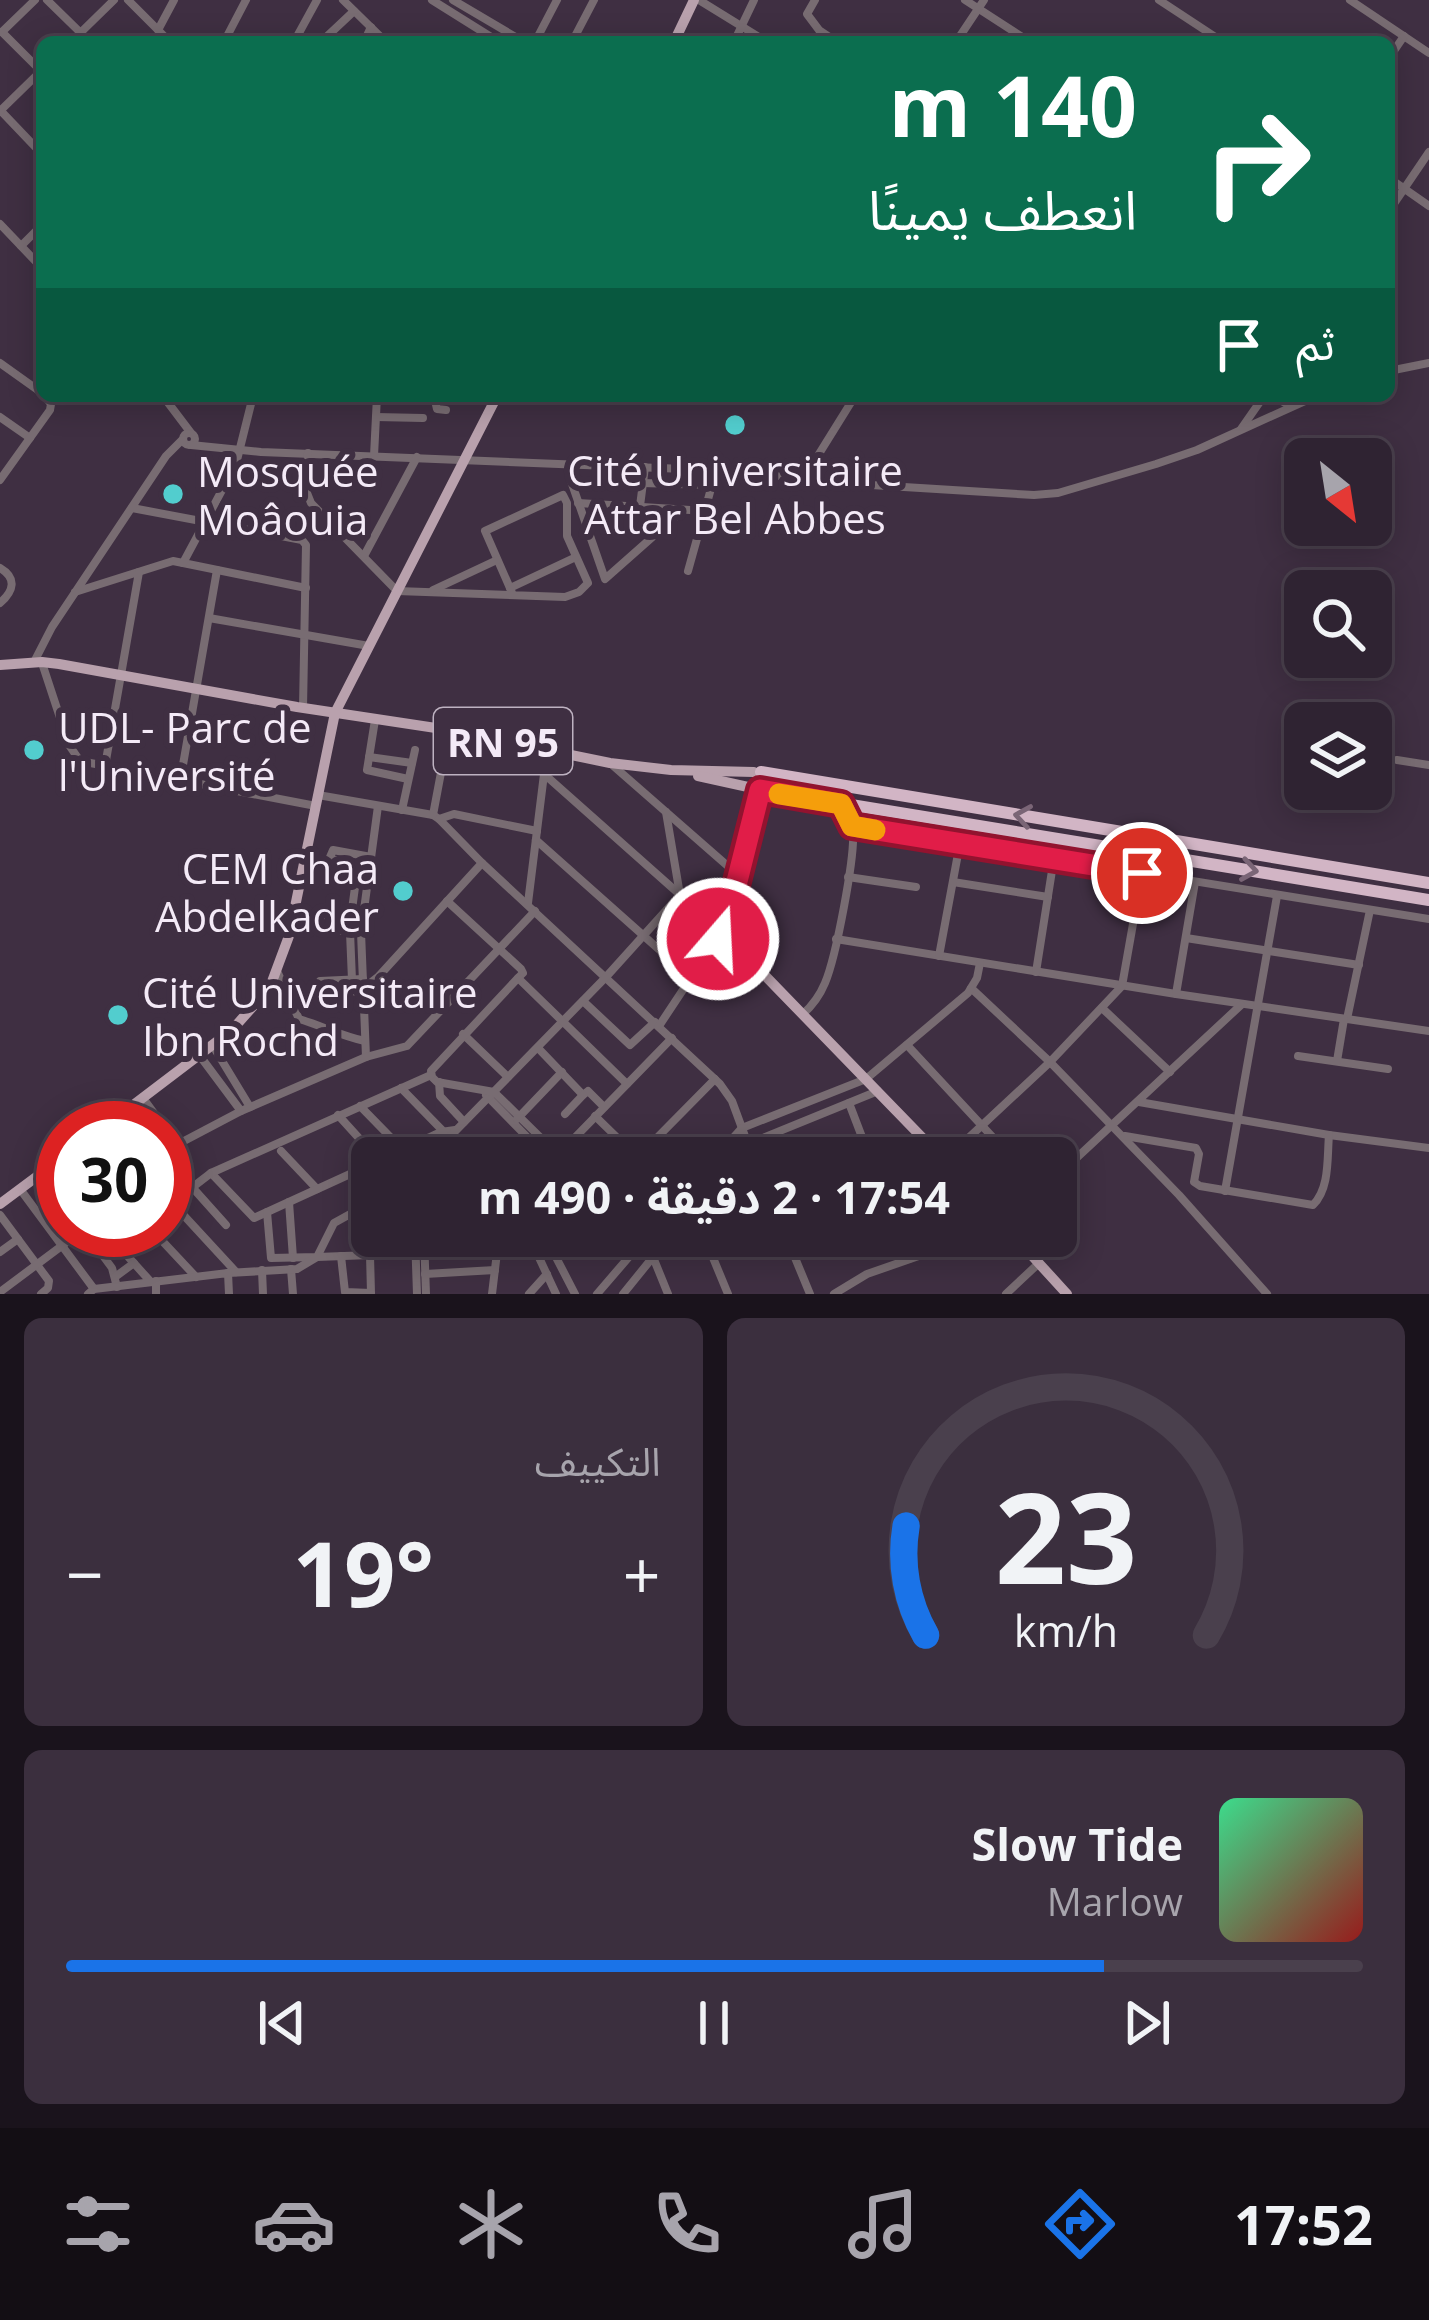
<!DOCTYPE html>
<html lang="ar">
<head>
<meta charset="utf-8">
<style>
  :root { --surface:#2f2332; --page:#3b2f3e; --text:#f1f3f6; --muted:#a7a4ac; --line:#4a404d; --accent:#1a73e8 }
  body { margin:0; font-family:"Open Sans","Noto Sans Arabic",sans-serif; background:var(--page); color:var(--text); direction:rtl; height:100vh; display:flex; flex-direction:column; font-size:45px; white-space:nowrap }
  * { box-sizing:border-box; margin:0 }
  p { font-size:39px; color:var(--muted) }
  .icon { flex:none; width:66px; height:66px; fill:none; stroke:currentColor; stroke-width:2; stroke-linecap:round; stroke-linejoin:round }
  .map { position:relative; height:1294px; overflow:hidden; direction:ltr }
  .details { display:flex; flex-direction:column; gap:24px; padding:24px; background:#1a131c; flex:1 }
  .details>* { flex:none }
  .top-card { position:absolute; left:36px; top:36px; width:1359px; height:366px; border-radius:18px; box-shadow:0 6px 30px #0003,0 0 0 3px var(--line); direction:rtl; background:#0b6e4f; color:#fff; overflow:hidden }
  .needle { width:78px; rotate:150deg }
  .controls { position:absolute; left:1284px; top:438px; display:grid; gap:24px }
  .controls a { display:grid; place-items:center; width:108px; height:108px; border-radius:18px; background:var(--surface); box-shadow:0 6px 30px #0003,0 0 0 3px var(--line); font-size:60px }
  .speed { position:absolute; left:36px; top:1101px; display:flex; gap:24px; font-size:60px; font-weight:700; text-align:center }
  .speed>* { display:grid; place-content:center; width:156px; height:156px; border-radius:50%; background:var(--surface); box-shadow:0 6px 30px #0003,0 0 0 3px var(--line); line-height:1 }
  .speed .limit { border:18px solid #d22; background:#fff; color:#111 }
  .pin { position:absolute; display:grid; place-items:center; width:102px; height:102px; color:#fff; margin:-51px; border:6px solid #fff; border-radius:50%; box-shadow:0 3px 12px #0007 }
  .me { position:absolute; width:132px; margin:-66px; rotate:19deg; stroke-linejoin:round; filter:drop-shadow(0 0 9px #0008) }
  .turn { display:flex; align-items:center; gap:42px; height:252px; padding:0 60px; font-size:54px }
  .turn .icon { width:156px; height:156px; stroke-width:2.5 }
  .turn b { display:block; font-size:84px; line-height:102px }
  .then { display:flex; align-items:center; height:114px; padding:0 60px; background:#0003; gap:24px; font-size:45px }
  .big { font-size:90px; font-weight:700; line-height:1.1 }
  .details .widget { flex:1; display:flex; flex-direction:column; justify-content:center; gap:18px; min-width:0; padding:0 42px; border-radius:18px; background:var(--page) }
  .details .dial { align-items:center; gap:0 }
  .dial svg { height:312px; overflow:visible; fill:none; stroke:var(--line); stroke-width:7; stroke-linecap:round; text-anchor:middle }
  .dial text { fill:var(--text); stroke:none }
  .song { display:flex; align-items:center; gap:36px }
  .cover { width:144px; height:144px; border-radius:18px; background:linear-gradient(135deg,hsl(150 70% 55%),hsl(0 70% 35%)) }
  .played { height:12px; border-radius:6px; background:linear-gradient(90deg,var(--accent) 80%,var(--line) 80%) }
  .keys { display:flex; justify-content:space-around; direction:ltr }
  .heat { display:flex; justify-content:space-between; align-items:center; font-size:66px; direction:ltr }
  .details .tiles { flex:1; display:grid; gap:24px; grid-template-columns:1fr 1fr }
  .widget:last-child { grid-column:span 2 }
  .trip { position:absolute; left:351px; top:1137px; width:726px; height:120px; border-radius:18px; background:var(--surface); box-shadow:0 6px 30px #0003,0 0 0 3px var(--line); font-weight:700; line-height:120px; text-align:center; direction:rtl }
  .tabs { display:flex; height:192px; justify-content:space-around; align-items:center; background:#130e14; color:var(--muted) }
  .tabs .icon { width:84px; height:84px }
  .tabs .on { color:var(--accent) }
  .tabs b { font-size:54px; color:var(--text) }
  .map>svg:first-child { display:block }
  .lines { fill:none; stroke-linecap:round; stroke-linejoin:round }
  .minor { stroke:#786c72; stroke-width:8 }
  .major { stroke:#b9a1ad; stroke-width:10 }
  .highway { stroke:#d2b5c5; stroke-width:12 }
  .oneway { stroke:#7a6576 }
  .route-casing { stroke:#92132f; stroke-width:30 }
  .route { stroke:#e11d48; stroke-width:21 }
  .slow { stroke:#f59e0b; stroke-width:21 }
  .poi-dot { fill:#52cdce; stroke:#3f2f42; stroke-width:4.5 }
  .labels { text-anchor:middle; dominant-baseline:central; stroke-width:12; stroke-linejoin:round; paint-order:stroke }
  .shield { fill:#3f2f42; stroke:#beb2c1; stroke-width:3 }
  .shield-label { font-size:39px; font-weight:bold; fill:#f4eaf7 }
  .poi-label { font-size:42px; fill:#f4eaf7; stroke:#3f2f42; text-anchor:start }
</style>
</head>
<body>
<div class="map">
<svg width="1429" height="1294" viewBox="0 0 1429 1294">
  <rect width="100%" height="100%" fill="#3f2f42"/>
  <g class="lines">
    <g class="minor">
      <path d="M47,0l43,42"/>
      <path d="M128,0l42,42"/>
      <path d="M343,0l43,42"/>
      <path d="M432,0l67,42"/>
      <path d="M453,0l71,42"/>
      <path d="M699,0l68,42"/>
      <path d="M815,0l-8,14 12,16 18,12"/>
      <path d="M965,0l65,42"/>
      <path d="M1159,0l64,42"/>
      <path d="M1350,0l79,53"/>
      <path d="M158,30l16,-30"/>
      <path d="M2,32l40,40"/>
      <path d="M2,32l33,-32"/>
      <path d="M71,42l43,-42"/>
      <path d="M224,42l22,-42"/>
      <path d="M294,42l23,-42"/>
      <path d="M321,42l33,-31"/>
      <path d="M364,42l7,-15"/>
      <path d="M405,42l3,-2 9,2"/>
      <path d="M535,42l22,-42"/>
      <path d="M572,42l22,-42"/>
      <path d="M734,42l20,-42"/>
      <path d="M956,42l28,-42"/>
      <path d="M1389,58l15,-22"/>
      <path d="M0,110l42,44"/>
      <path d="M0,111l42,-41"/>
      <path d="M1389,178l40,28"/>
      <path d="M1389,211l40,-59"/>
      <path d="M0,224l42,44"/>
      <path d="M21,246l21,-21"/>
      <path d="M0,363l42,30"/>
      <path d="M1389,371l40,-8"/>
      <path d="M163,396l28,37"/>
      <path d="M434,396l3,13 9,1"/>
      <path d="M895,396h14"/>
      <path d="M1272,396l17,9"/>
      <path d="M0,417l30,21"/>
      <path d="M376,417l47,1"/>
      <path d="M1241,429l23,-33"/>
      <circle cx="189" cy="439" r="6"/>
      <path d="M191,445l70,7 474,19 120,13 179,11 24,-2 98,-29 41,-14 119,-54"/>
      <path d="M308,453l-1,40 4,10 86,88 168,6 14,-5 9,-9 -21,-47v-33l-4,-8 -78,36 28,64"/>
      <path d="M374,456l3,-60"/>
      <path d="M804,478l51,-82"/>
      <path d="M0,480l50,-70 1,-6 -6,-8"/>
      <path d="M578,503l128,8"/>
      <path d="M132,508l170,32 4,5 -3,163"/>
      <path d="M683,510l-78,69 -34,-98 141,4 -24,86"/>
      <path d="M625,519l15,-13 5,-39"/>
      <path d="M364,556l53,-99"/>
      <path d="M183,563l123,25"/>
      <path d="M0,568c17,10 14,23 0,35"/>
      <path d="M510,588l66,-31"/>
      <path d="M433,590l64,-30"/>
      <path d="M75,592l98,-31 10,2 53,-99 17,-68"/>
      <path d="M209,618l160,28"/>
      <path d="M34,662l18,-35 114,-171 17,-17"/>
      <path d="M42,663l27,82 11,16 236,45"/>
      <path d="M375,720l-8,50 41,9"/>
      <path d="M369,757l43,6"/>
      <path d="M1397,760l32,5"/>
      <path d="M610,763l128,112"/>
      <path d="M105,766l34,-194"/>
      <path d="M544,774l178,158"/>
      <path d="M180,782l37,-212"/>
      <path d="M318,795l115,20 6,4 43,44 238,221 12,17 21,57"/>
      <path d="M402,810l13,-60"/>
      <path d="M433,815l16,-85"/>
      <path d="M439,819l15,-5 83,17"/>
      <path d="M852,826l577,93"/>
      <path d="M536,840l154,137"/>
      <path d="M369,867l-38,-8 -1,-2 3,-7 38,7"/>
      <path d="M848,877l68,10"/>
      <path d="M953,882l95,15"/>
      <path d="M447,901l74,68 2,4 -5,5"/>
      <path d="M528,903l19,-153"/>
      <path d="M351,917l7,-52"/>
      <path d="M350,932l2,48"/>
      <path d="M361,932l-40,-3 -3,-7 6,-10 38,8"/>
      <path d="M1186,938l173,27"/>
      <path d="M836,939l340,55 253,37"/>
      <path d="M939,956l21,-113"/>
      <path d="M277,971l22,48c23,7 43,17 66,22"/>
      <path d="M1036,972l18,-114"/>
      <path d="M363,979l-43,2 -1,8 44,3"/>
      <path d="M364,988l14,-11 104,-114"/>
      <path d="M971,988l79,74 129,133 88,99"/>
      <path d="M1176,994l19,-112"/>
      <path d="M583,1001l47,44 25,-23"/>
      <path d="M1102,1008l68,64"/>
      <path d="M803,1014c10,-9 17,-19 22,-31 11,-26 30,-125 28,-152 -1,-10 -5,-18 -11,-26"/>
      <path d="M1347,1019l23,-109"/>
      <path d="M659,1026l65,-98"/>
      <path d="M463,1034l45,43"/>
      <path d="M907,1045l105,113"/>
      <path d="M213,1046l37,61"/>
      <path d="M538,1048l45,47 5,-4 16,16"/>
      <path d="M200,1056l41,55"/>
      <path d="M1298,1056l90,13"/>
      <path d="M366,1057l-5,-125 17,-126"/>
      <path d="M1337,1061l7,-42"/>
      <path d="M439,1082l1,14 24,26"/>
      <path d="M401,1088l42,43"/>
      <path d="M486,1095l49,50"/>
      <path d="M143,1098l22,30"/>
      <path d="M1139,1102l190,33 100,13"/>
      <path d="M849,1103l21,55"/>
      <path d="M360,1106l43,44"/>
      <path d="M565,1114l18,-19"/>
      <path d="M338,1115l39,43"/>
      <path d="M595,1116l42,41"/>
      <path d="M517,1119l45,-47"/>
      <path d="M144,1128l13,-10"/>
      <path d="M1125,1136l71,12 3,6 -5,28 6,4 113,19c17,-17 14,-47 16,-70"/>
      <path d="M165,1151l76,-40 125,-54 41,-11 128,-135"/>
      <path d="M281,1151l36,38"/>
      <path d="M385,1158l56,-26 14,-2"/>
      <path d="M429,1158l177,-181 74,-82 -14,-83"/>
      <path d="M449,1158l-1,-19h31l2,17"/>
      <path d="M522,1158l19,-20 -47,-46 -57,-10 -5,-5 -1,-6 87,-93 109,106"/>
      <path d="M555,1158l117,-120"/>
      <path d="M637,1158l78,-79"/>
      <path d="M715,1158l27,-30 124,-49 102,-86 9,-15 3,-15"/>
      <path d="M736,1158l12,-14 130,-53"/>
      <path d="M947,1158l103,-96 72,-76 20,-113"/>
      <path d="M47,1169l16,17"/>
      <path d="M211,1173l43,45 118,-54"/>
      <path d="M41,1174l22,29"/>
      <path d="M1056,1177l185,-172"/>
      <path d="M192,1187l34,38"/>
      <path d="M20,1189l74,100"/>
      <path d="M1225,1191l52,-295"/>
      <path d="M165,1195l71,77"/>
      <path d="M289,1202l4,56"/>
      <path d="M172,1203l39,-30 220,-98"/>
      <path d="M267,1212l4,46 46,-1 17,-34 38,-21"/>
      <path d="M0,1215l49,66 -1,7 -7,6"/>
      <path d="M84,1230l28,38 5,19"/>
      <path d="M104,1230l46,51"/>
      <path d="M152,1230l44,47"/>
      <path d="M415,1236l2,58"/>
      <path d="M424,1236l2,58"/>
      <path d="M529,1236l27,58"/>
      <path d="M545,1236l30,58"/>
      <path d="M620,1236l15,14"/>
      <path d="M704,1236l24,58"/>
      <path d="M786,1236l24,58"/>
      <path d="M901,1236l8,23"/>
      <path d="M0,1252l18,-13"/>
      <path d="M711,1252l41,-16"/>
      <path d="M341,1256l4,36 26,1 -1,-38"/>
      <path d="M653,1257l15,37"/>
      <path d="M540,1258l21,-22"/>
      <path d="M291,1269l2,25"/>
      <path d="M262,1270l1,24"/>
      <path d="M228,1273l69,-4 20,-12 108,-4"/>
      <path d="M425,1274l70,-4"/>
      <path d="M115,1277l19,-14"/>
      <path d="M0,1292l83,-62"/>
      <path d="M88,1294l6,-5 134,-16 1,21"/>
      <path d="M156,1294v-13"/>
      <path d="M492,1294l7,-58"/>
      <path d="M529,1294l18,-20"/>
      <path d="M597,1294l50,-58"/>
      <path d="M623,1294l47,-58"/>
      <path d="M834,1294l33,-20 89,-31 10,-7"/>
      <path d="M1006,1294l33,-31"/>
    </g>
    <g class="major">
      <path d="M674,42l20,-42"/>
      <path d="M0,665l42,-3 17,2 238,43 152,23 161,33 61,7 83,2"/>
      <path d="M698,776l50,11"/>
      <path d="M758,791l-32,134 18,29 198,204"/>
      <path d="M103,1128l129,-98 38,-43 19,-51 46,-223 162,-317"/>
      <path d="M0,1204l63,-47"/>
      <path d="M1014,1236l53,58"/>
    </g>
    <g class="highway">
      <path d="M761,772l668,111"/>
      <path d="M760,790l669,110"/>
    </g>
  </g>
  <defs><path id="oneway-chevron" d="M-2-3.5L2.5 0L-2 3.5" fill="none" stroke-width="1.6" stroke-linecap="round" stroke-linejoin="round" transform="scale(3)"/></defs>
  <g class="oneway">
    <use href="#oneway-chevron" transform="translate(1023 816) rotate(-171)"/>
    <use href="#oneway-chevron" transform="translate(1249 870) rotate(9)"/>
  </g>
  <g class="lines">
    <defs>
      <path id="route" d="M718,939l8,-14 34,-135 81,14 11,22 290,47"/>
    </defs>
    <use href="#route" class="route-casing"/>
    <use href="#route" class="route"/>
    <path class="slow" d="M779,794l62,10 11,22 23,4"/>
  </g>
  <g class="poi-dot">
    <circle cx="735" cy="425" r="12"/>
    <circle cx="173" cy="494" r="12"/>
    <circle cx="34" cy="750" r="12"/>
    <circle cx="403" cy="891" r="12"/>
    <circle cx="118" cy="1015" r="12"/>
  </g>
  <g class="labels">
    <rect class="shield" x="434" y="708" width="138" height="66" rx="9"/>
    <g class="shield-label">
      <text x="503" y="741">RN 95</text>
    </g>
    <g class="poi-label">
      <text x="735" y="469" text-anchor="middle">Cité Universitaire<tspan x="735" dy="48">Attar Bel Abbes</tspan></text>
      <text x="197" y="470">Mosquée<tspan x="197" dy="48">Moâouia</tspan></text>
      <text x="58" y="726">UDL- Parc de<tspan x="58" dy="48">l'Université</tspan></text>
      <text x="379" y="867" text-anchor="end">CEM Chaa<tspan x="379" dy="48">Abdelkader</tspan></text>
      <text x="142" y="991">Cité Universitaire<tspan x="142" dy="48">Ibn Rochd</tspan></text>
    </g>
  </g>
</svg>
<div class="controls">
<a><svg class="needle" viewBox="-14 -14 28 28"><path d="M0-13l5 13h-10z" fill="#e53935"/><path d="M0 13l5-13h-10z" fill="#a7a4ac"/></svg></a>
<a><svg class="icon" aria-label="search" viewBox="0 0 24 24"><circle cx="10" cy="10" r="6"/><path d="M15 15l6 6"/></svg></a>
<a><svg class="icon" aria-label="layers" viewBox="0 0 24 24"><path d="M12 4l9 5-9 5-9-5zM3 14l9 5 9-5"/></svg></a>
</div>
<div class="speed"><div class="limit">30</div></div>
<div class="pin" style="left:1142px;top:873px;background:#d93025"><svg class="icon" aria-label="arrive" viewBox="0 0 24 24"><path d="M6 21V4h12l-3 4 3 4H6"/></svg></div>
<svg class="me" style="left:718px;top:939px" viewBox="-20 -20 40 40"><circle r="17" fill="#e11d48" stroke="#fff" stroke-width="3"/><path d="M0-11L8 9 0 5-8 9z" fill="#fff"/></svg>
<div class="trip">17:54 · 2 دقيقة · 490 m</div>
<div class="top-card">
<div class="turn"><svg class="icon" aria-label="right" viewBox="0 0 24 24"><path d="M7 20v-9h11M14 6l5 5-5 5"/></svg><div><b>140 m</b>انعطف يمينًا</div></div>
<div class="then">ثم<svg class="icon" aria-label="arrive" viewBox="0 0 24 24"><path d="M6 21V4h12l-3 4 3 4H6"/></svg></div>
</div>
</div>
<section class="details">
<div class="tiles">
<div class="widget dial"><svg viewBox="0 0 100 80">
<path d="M14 69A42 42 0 1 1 86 69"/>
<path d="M14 69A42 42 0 0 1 9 41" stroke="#1a73e8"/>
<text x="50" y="56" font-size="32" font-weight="700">23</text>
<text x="50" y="72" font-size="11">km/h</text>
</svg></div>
<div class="widget"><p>التكييف</p>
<div class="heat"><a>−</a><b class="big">19°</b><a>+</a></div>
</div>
<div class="widget">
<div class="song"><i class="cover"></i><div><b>Slow Tide</b><p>Marlow</p></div></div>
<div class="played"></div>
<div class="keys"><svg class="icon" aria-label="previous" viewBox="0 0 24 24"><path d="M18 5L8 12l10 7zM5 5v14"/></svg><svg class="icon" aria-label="pause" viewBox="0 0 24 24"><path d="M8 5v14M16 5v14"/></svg><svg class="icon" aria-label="next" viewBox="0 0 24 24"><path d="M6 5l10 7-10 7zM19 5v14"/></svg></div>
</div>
</div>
</section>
<nav class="tabs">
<b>17:52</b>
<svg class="icon on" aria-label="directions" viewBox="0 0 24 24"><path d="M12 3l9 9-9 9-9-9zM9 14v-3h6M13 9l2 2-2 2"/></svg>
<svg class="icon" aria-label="music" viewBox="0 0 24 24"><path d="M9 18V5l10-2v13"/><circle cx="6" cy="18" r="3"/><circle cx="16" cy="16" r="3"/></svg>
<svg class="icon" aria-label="phone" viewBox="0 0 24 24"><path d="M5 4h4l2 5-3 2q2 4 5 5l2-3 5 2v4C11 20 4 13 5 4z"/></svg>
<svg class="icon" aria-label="climate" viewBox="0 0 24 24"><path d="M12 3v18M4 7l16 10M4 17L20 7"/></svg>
<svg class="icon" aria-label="car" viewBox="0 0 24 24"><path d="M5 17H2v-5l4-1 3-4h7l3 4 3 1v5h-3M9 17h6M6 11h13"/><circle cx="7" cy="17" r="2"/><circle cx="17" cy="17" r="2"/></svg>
<svg class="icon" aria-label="filters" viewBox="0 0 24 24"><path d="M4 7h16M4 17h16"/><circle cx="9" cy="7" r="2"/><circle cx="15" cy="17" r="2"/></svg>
</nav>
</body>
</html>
